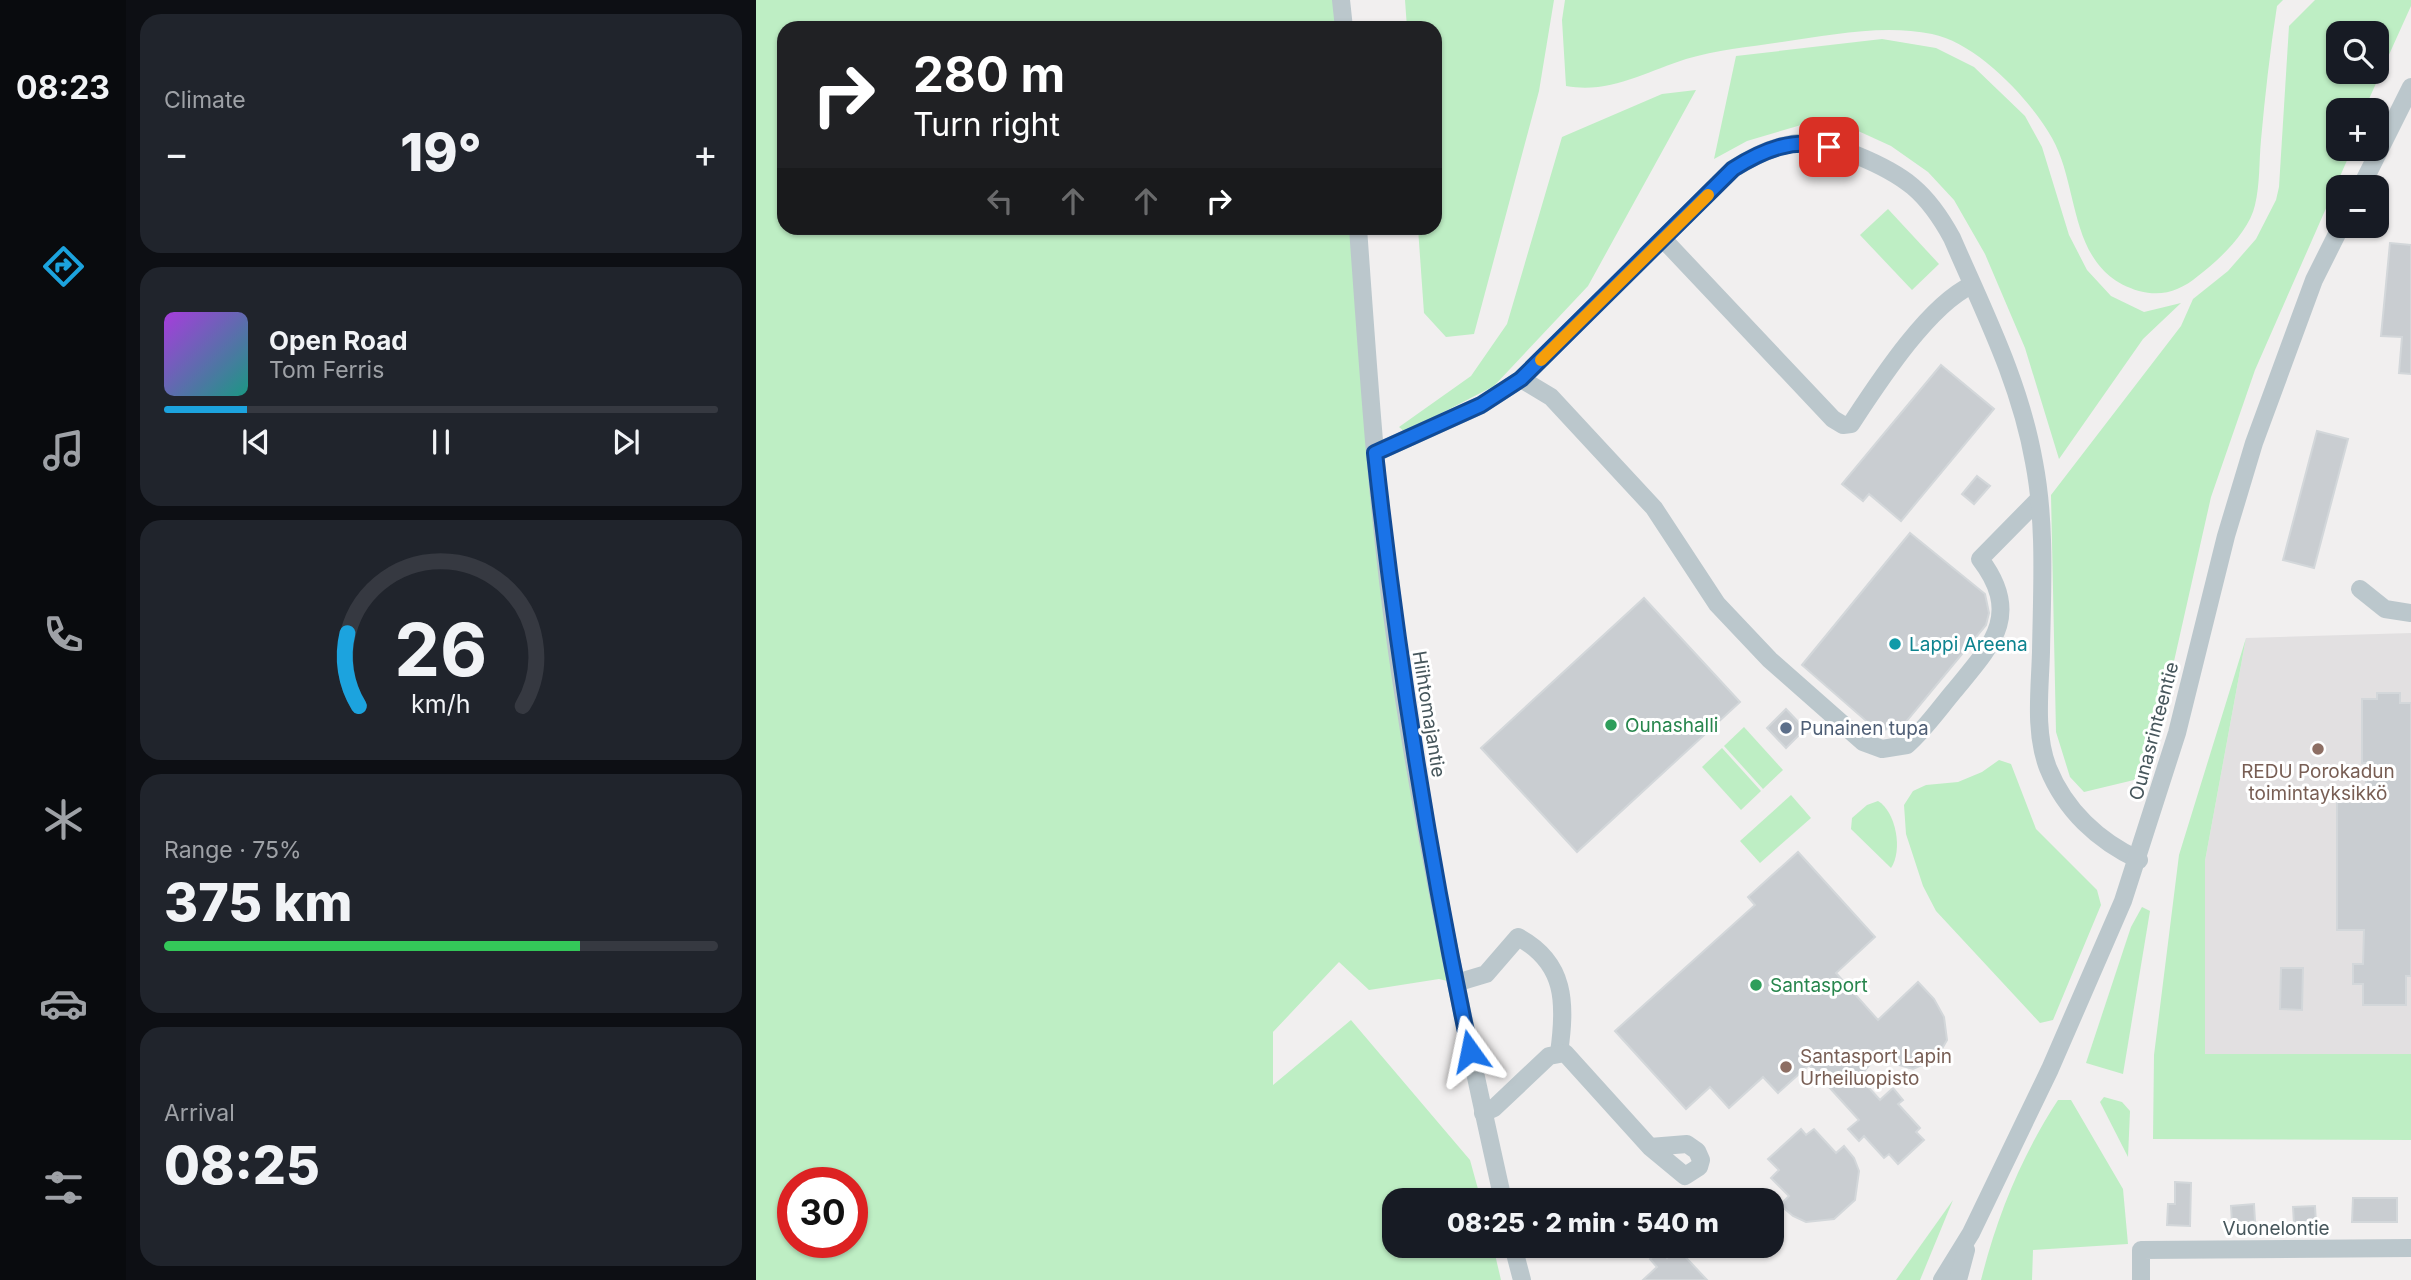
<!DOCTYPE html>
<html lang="en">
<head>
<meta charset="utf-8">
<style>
  :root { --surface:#171b24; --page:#20242c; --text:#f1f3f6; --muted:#9ea1a6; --line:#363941; --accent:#1ca3de }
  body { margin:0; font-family:Inter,sans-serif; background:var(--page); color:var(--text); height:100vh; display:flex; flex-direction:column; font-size:26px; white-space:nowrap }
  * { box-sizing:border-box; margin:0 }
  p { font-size:23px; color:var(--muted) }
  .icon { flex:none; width:38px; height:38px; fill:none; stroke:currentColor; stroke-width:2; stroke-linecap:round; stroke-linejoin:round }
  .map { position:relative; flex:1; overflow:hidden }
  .side { display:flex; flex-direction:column; gap:14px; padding:14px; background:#0d0f14; width:630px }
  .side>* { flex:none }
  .banner { position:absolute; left:21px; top:21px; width:665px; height:214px; border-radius:21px; box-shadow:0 2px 5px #0004; background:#202124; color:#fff; overflow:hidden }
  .controls { position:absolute; left:1570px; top:21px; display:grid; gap:14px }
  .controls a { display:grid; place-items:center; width:63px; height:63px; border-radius:14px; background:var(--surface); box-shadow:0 2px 5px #0004; font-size:35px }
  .speed { position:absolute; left:21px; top:1167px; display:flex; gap:14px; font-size:35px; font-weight:700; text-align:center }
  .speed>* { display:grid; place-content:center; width:91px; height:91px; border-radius:50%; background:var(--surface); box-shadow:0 2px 5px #0004; line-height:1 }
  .speed .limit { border:10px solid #d22; background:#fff; color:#111 }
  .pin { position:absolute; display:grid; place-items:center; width:60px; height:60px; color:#fff; margin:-30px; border-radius:14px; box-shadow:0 4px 10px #0006 }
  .me { position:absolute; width:77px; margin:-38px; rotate:348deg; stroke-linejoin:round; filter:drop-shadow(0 0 5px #0008) }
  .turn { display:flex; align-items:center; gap:24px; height:147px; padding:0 21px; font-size:32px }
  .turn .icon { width:91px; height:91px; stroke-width:2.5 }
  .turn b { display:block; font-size:49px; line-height:60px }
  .lanes { display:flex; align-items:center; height:66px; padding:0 21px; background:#0003; justify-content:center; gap:35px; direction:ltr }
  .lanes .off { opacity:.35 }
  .big { font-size:52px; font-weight:800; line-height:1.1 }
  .side .widget { flex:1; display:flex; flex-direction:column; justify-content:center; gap:10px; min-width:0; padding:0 24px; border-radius:21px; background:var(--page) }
  .side .dial { align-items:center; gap:0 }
  .dial svg { height:182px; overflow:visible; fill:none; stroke:var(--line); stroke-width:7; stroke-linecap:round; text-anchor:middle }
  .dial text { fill:var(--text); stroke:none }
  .song { display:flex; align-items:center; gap:21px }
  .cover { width:84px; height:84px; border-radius:10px; background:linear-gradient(135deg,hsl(280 70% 55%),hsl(170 70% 35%)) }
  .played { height:7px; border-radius:4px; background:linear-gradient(90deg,var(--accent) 15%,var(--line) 15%) }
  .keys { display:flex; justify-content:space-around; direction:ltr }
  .heat { display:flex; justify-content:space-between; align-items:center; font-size:38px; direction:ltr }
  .charge { height:10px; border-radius:5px; background:linear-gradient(90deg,#34c759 75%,var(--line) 0) }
  .trip { position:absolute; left:626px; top:1188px; width:402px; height:70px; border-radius:21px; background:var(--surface); box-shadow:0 2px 5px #0004; font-weight:800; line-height:70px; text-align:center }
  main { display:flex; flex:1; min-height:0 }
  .dock { display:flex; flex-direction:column; width:126px; justify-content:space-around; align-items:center; background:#090b0e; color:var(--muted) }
  .dock .icon { width:49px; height:49px }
  .dock .active { color:var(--accent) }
  .dock b { font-size:32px; color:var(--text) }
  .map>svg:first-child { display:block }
  .education { fill:#e2e0e1 }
  .green { fill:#beeec4; fill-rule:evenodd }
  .building { fill:#c9cdd1; stroke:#d3d7da; stroke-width:2 }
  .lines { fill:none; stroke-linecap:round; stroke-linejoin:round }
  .minor { stroke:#bbc7cc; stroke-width:18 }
  .route-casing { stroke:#114b97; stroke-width:18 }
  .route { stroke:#1a73e8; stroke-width:12 }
  .slow { stroke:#f59e0b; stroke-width:12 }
  .culture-dot { fill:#0f9aa8; stroke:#fff; stroke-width:2.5 }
  .leisure-dot { fill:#2e9e5b; stroke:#fff; stroke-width:2.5 }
  .service-dot { fill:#5c6f8a; stroke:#fff; stroke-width:2.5 }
  .education-dot { fill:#8d6e63; stroke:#fff; stroke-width:2.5 }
  .labels { text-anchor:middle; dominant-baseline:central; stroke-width:6; stroke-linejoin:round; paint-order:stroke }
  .culture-label { font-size:19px; fill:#0d838f; stroke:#fff; text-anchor:start }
  .street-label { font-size:19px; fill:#47575c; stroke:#fff }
  .leisure-label { font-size:19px; fill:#27864d; stroke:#fff; text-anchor:start }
  .service-label { font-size:19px; fill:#4e5e75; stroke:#fff; text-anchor:start }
  .education-label { font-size:19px; fill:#785e54; stroke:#fff }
</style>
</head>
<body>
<main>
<nav class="dock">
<b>08:23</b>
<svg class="icon active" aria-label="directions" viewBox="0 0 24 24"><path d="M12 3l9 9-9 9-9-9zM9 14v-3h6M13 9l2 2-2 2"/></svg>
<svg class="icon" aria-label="music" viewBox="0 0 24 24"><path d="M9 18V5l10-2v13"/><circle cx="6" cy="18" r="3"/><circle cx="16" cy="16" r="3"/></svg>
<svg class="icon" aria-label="phone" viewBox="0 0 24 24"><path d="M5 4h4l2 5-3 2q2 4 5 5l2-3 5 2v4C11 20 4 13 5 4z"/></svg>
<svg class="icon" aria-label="climate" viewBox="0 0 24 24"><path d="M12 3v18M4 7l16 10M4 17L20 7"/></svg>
<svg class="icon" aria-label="car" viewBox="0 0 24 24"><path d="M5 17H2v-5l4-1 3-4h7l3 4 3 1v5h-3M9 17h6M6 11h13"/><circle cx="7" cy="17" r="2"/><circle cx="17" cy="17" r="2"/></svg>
<svg class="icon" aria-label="filters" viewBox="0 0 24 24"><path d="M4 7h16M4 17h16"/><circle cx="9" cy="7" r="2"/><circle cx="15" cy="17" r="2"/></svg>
</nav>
<section class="side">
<div class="widget"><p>Climate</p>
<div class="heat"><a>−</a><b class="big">19°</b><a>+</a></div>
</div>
<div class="widget">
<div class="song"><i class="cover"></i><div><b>Open Road</b><p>Tom Ferris</p></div></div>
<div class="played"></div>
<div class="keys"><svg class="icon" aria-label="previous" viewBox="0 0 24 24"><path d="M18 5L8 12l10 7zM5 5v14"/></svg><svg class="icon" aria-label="pause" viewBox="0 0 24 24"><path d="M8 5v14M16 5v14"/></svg><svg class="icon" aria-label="next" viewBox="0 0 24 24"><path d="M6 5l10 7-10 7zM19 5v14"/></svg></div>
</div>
<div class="widget dial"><svg viewBox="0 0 100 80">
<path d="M14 69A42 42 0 1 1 86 69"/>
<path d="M14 69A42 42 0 0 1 9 37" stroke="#1ca3de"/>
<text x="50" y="56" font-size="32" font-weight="700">26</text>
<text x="50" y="72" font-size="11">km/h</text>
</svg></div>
<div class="widget"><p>Range · 75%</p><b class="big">375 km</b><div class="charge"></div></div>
<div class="widget"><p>Arrival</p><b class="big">08:25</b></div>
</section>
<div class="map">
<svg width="1655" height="1280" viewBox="0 0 1655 1280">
  <rect width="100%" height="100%" fill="#f1efef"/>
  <path class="education" d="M1655,633v421l-206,1v-194l41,-223z"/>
  <g class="green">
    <path d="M0,0h585l3,28h-560v200h574l22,270 76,485 -17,-4 -70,11 -30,-28 -66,70v53l78,-65 119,140 11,40h-86v46h98l8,34h-745zM37,1183h59v59h-59z"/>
    <path d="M649,0h149l-15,91 -65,243 -28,3 -22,-24 -6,-85h17v-200h-28z"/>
    <path d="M809,0h718l-6,6c-7,45 -12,89 -16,134 -2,21 -1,45 -6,65 -6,27 -36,55 -57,71 -18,15 -36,21 -59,15 -72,-21 -58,-102 -87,-153 -22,-39 -75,-95 -120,-104 -49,-10 -101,1 -150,8 -33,5 -65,8 -96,17 -41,13 -76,35 -120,27l-4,-66z"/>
    <path d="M1559,0h96v6l-47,104h-26v39h14l-97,221 -44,127 -59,262 -18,21 -50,12 -14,-15 -14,-45 -5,-237 130,-169 12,-27 35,-28 28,-32 20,-39 3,-13 10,-161zM1582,33h38v39h-38z"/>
    <path d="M1126,39l54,9 38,19 51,49 17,31 27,88 18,35 24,26 33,16 37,-9 -38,36 -84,120 -34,-111 -40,-94 -31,-54 -26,-28 -37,-26 -35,-16 -48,-7 -61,18 -33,18 22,-103z"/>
    <path d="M940,90l-108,196 -94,100 -89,46 -6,-5 72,-51 36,-52 55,-187 100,-43z"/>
    <path d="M1132,209l51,55 -27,26 -52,-55z"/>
    <path d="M1490,638l-41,223v193h206v86l-258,-1 1,-84 25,-200z"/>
    <path d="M988,727l39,43 -20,19 -39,-43z"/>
    <path d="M966,748l39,43 -20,19 -39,-43z"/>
    <path d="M1243,760l12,4 25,65 61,61 4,15 -48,115 -13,3 -104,-112 -13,-25 -17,-52 -2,-29 9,-14 13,-6 32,-3 24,-10z"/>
    <path d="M1035,795l20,23 -51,45 -20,-22z"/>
    <path d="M1122,801c18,11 25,49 13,67l-40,-39 1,-11 15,-13z"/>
    <path d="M1386,907l8,4 -27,163 -37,-11 45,-136z"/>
    <path d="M1348,1097l18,5 8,9 -2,46 -28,-55z"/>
    <path d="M1302,1100h13l52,89 5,55 -95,6 -1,30h-51c16,-64 41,-125 77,-180z"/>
    <path d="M1197,1200l-33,80h-24z"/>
  </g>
  <g class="building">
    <path d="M1634,243l21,2v129l-12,-1 3,-36 -21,-1z"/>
    <path d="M1185,365l53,44 -93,112 -32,-27 -6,7 -21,-17z"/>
    <path d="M1561,431l31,8 -34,129 -31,-8z"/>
    <path d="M1221,476l13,10 -16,18 -12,-10z"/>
    <path d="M1154,533l75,61 4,19 -3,12 -81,98 -9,5 -15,2 -9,-4 -70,-61z"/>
    <path d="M888,598l96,104 -163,150 -96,-104z"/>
    <path d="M1621,693h23v10h11v273h-5v29h-43v-21h-10v-20h10l1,-34h-27v-139h29v-28h-4v-64h15z"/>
    <path d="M1030,709l19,20 -19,19 -19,-20z"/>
    <path d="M1042,852l77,85 -39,36 42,47 40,-38 16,17 10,18 3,23 -11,19 -23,10 -24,-7 -9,-9 -21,24 21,23 13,-12 10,12 -5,4 22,24 -4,4 8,8 -26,24 -9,-10 -5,4 -20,-22 -5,5 -11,-12 11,-9 -50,-55 -31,28 -15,-16 -34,31 -19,-21 -24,22 -71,-78 140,-126 -7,-8z"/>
    <path d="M1525,968h22l-1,42 -22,-1z"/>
    <path d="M1045,1129l5,6 8,-6 22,24 8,-7 10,12 5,13 -4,29 -21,19 -28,3 -13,-6 -13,-11 9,-9 -18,-18 8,-8 -11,-11z"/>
    <path d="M1419,1182l16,1 -1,43 -23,-1 1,-21h7z"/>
    <path d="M1597,1198h44v24h-45z"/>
    <path d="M1498,1204l1,17 -23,2 -1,-17z"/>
    <path d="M1559,1206l1,17 -22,1 -1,-17z"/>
    <path d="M921,1248l30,32h-64l14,-13 -7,-8 10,-9 7,8z"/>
  </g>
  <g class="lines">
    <g class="minor">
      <path d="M585,0l3,28"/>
      <path d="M1605,187l50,-100"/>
      <path d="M602,228c10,139 19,278 38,416 26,187 66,372 107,556"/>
      <path d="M908,240l169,179 10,6 8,-1c27,-41 77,-119 121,-139"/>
      <path d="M765,379l30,18 103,111 63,96 53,56 93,82 19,7 25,-4c18,-16 32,-36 47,-54 37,-45 69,-76 26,-132l59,-60"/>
      <path d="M619,453l106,-48 40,-26 212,-210c24,-15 47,-26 76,-27 14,0 34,8 47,13 49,20 71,37 96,83 32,74 68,144 82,224 12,62 8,126 7,190 -1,37 -7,80 7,116 17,42 50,73 91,92"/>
      <path d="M1604,589l25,20 26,4"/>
      <path d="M700,983l30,-9 32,-37c48,26 48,66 41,116"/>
      <path d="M727,1113l11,-5 55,-52 16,-3 85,94 35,29 14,-9 2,-7 -4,-9 -10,-7 -37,3"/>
      <path d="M757,1246l9,34"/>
      <path d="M1186,1280l29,-47 79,-164 73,-168 54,-168 49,-197 28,-93 60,-163 27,-54"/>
      <path d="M1202,1280l8,-30"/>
      <path d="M1385,1280v-30l270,-2"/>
    </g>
  </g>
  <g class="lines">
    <defs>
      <path id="route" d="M714,1051c-42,-198 -73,-397 -95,-598l106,-48 40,-26 212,-210c30,-19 61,-32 96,-22"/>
    </defs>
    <use href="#route" class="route-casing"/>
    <use href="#route" class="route"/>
    <path class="slow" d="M785,360l167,-165"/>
  </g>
  <circle class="culture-dot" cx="1139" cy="644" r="7"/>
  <g class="leisure-dot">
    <circle cx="855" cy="725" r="7"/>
    <circle cx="1000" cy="985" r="7"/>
  </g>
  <circle class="service-dot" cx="1030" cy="728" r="7"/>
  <g class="education-dot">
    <circle cx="1562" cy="749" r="7"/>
    <circle cx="1030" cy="1067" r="7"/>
  </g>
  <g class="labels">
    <g class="culture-label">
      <text x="1153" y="644">Lappi Areena</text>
    </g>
    <g class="street-label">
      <text transform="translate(673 714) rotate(81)">Hiihtomajantie</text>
      <text transform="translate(1398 731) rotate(-75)">Ounasrinteentie</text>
      <text x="1520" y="1228">Vuonelontie</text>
    </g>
    <g class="leisure-label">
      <text x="869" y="725">Ounashalli</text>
      <text x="1014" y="985">Santasport</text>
    </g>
    <g class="service-label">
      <text x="1044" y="728">Punainen tupa</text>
    </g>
    <g class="education-label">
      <text x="1562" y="771">REDU Porokadun<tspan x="1562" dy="22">toimintayksikkö</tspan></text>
      <text x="1044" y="1056" text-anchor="start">Santasport Lapin<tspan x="1044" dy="22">Urheiluopisto</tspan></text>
    </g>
  </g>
</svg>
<div class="controls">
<a><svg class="icon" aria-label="search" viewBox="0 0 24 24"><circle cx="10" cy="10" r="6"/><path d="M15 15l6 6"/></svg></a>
<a>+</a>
<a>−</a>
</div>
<div class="speed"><div class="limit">30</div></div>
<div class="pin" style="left:1073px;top:147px;background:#d93025"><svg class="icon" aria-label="arrive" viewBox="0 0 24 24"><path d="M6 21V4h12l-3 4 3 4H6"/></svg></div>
<svg class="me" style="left:714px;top:1051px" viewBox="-20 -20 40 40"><path d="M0-17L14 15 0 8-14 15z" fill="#1a73e8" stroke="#fff" stroke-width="4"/></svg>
<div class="trip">08:25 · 2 min · 540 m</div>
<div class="banner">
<div class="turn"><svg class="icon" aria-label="right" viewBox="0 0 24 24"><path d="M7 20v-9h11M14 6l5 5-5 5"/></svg><div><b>280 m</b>Turn right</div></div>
<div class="lanes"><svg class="icon off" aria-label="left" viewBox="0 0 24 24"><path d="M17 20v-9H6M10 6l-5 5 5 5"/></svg><svg class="icon off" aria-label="ahead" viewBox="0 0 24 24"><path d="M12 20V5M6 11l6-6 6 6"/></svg><svg class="icon off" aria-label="ahead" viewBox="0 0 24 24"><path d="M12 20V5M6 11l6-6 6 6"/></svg><svg class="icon" aria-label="right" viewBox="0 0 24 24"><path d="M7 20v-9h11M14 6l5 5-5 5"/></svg></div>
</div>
</div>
</main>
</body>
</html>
